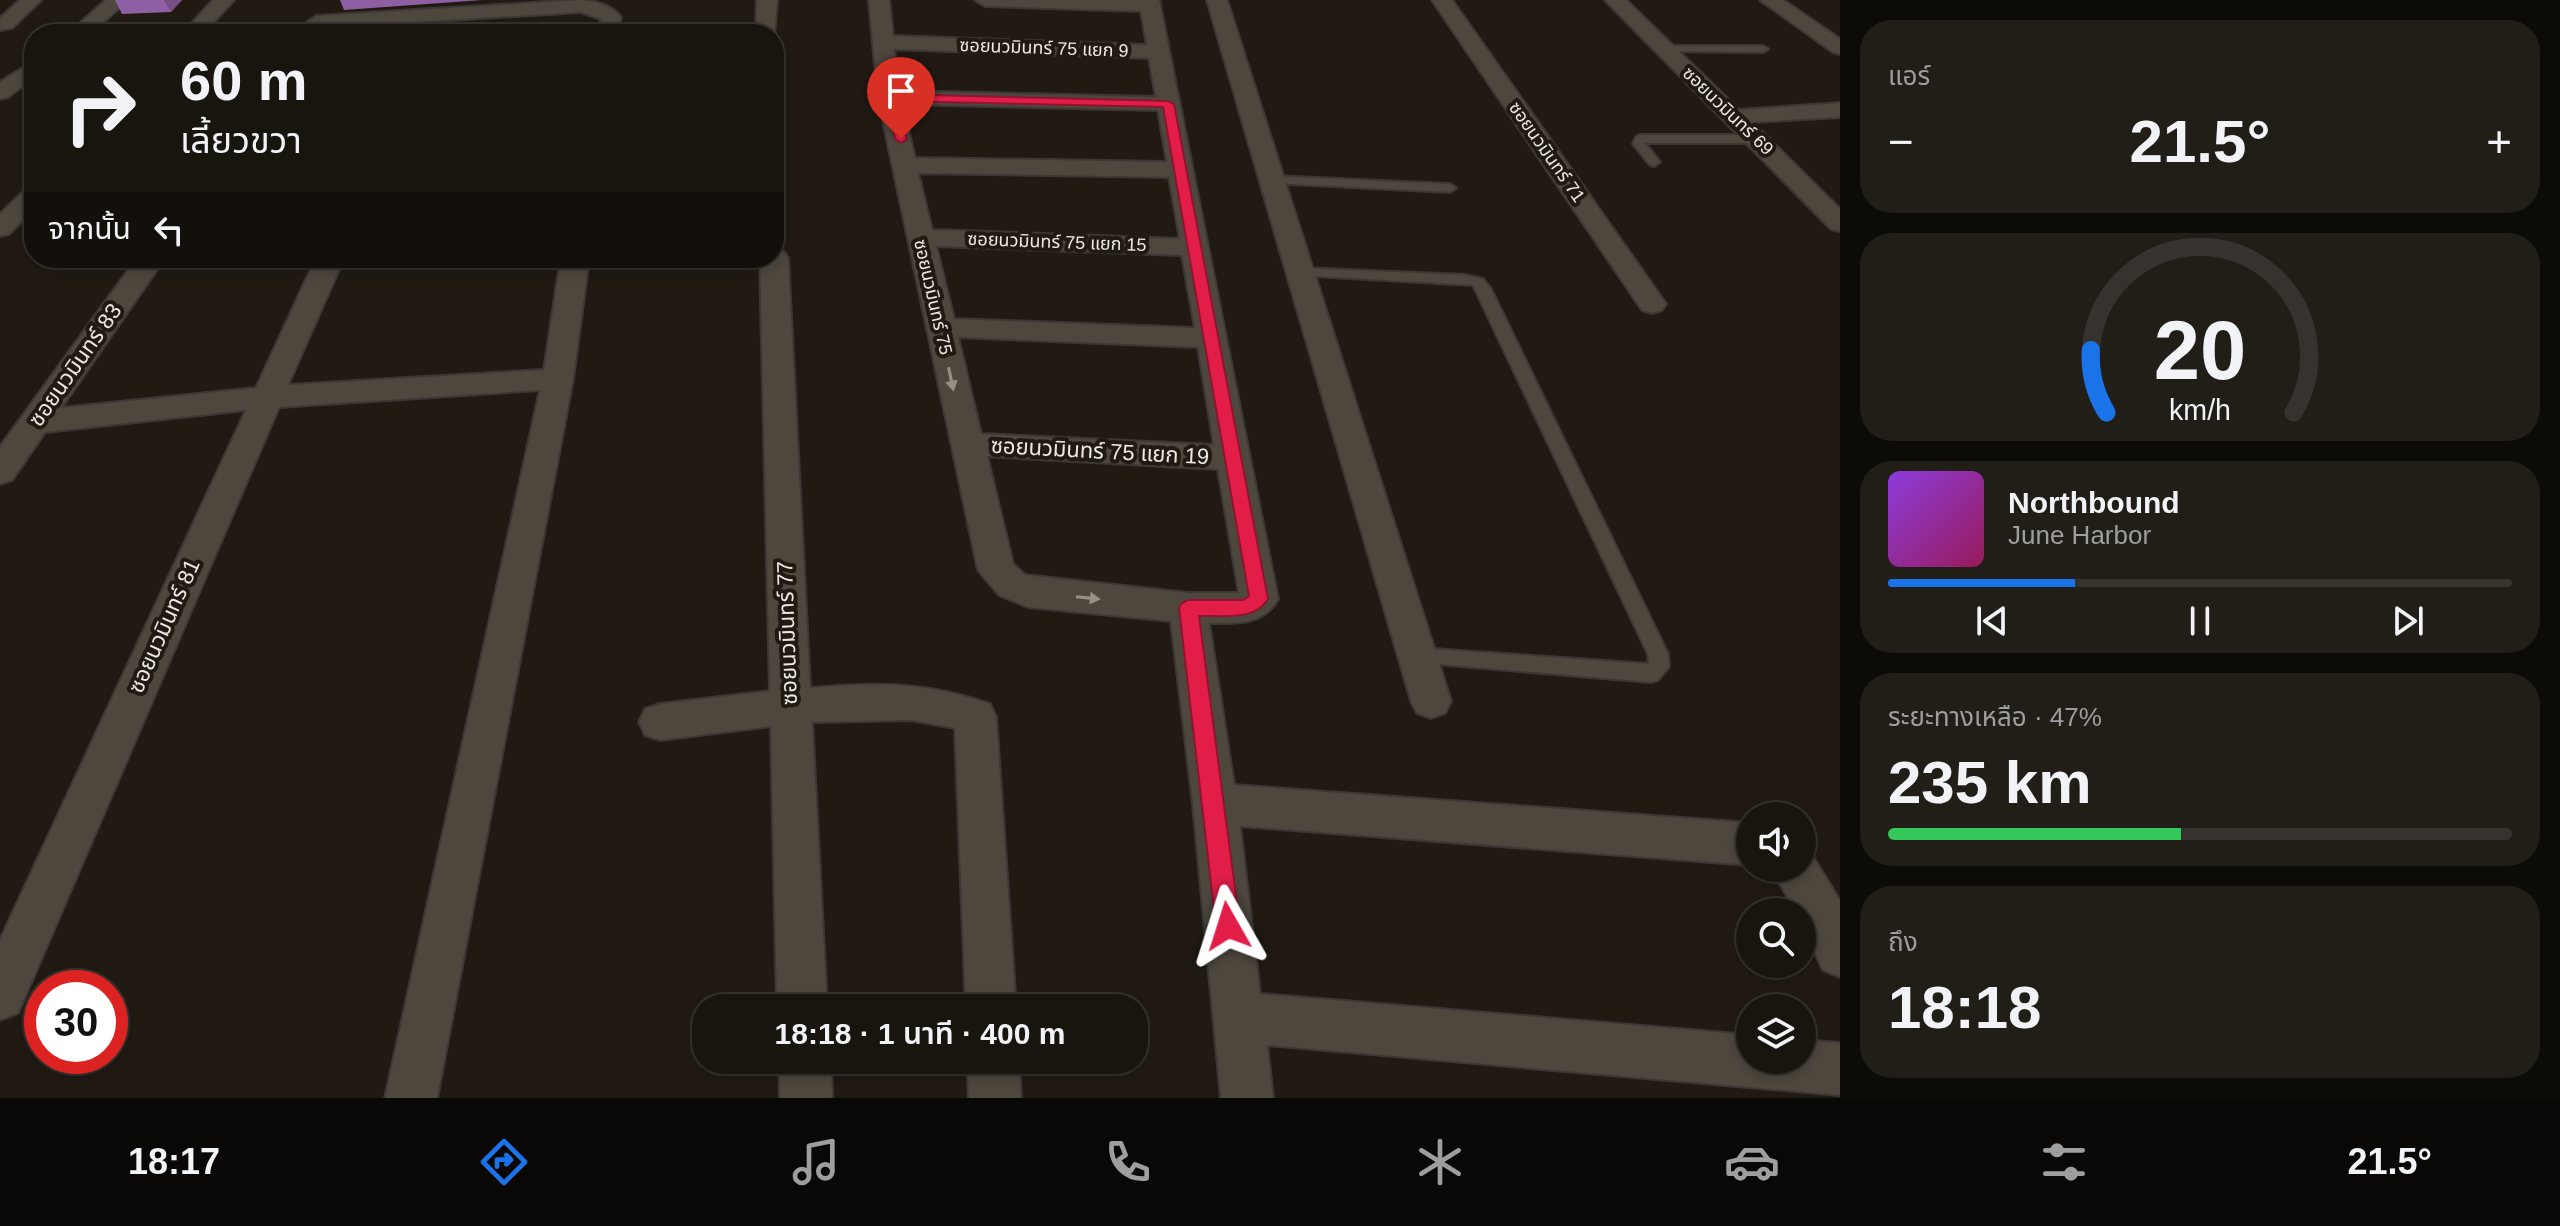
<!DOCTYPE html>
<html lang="th">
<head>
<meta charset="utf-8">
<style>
  :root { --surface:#18140e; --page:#211d17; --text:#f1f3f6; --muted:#9f9e9e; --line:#36332e; --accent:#1a73e8 }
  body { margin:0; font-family:Helvetica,"Noto Sans Thai",sans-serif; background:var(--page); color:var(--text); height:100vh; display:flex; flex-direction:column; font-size:30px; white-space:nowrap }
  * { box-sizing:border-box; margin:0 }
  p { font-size:26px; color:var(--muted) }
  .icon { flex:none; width:44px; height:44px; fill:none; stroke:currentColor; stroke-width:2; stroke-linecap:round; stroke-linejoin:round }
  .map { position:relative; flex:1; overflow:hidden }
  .details { display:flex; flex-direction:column; gap:20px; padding:20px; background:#0d0b08; width:720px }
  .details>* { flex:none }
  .hud { position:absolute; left:24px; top:24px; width:760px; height:244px; border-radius:32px; box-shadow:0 4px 12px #0003,0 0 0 2px var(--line); background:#18140e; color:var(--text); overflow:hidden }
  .fabs { position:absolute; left:1736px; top:802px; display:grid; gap:16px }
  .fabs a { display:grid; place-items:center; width:80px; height:80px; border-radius:50%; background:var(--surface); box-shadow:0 4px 12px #0003,0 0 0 2px var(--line); font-size:40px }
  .speed { position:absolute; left:24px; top:970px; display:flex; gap:16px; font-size:40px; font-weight:700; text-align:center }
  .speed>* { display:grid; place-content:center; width:104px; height:104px; border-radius:50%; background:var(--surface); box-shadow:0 4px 12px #0003,0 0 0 2px var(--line); line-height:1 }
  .speed .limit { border:12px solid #d22; background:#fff; color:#111 }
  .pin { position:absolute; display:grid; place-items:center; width:68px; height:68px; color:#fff; margin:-82px -34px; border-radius:50% 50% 50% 0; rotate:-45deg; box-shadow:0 0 8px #0007 }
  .pin .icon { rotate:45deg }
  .me { position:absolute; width:88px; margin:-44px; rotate:354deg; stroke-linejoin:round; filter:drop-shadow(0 0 6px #0008) }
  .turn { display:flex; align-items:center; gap:28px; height:168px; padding:0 24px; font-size:36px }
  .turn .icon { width:104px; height:104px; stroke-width:2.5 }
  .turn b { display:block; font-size:56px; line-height:68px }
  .then { display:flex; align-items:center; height:76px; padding:0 24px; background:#0003; gap:16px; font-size:30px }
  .big { font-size:60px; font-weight:600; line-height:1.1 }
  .details .widget { flex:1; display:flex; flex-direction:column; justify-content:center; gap:12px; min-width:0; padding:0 28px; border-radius:32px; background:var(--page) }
  .details .dial { align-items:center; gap:0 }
  .dial svg { height:208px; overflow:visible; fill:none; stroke:var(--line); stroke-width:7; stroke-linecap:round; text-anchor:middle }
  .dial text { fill:var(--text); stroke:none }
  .song { display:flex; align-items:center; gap:24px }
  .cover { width:96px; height:96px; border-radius:12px; background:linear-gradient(135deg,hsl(270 70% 55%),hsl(330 70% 35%)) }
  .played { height:8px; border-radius:4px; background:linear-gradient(90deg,var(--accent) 30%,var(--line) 30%) }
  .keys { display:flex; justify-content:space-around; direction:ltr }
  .heat { display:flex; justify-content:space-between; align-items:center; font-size:44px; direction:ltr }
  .charge { height:12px; border-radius:6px; background:linear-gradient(90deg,#34c759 47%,var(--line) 0) }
  .trip { position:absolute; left:692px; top:994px; width:456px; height:80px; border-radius:32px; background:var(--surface); box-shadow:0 4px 12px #0003,0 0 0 2px var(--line); font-weight:600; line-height:80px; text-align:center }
  .dock { display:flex; height:128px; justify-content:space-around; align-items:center; background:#0a0806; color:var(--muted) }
  .dock .icon { width:56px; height:56px }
  .dock .on { color:var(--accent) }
  .dock b { font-size:36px; color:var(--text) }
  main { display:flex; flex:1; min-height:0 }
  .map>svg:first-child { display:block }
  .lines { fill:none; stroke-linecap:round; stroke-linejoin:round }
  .service-casing { stroke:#3c3734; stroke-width:4 }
  .minor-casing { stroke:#3c3734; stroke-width:4 }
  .service { fill:#4d473e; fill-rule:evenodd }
  .minor { fill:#4d473e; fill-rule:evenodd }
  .wall { fill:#8e5fa2 }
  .shaded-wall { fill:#744e84 }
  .oneway { fill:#958f88 }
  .route { fill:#e11d48; stroke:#92132f; stroke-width:2 }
  .labels { text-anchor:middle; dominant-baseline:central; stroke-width:8; stroke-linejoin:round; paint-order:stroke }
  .far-street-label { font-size:18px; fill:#ece8e3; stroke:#201a13 }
  .street-label { font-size:22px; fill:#ece8e3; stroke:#201a13 }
</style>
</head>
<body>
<main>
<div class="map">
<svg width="1840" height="1098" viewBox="0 0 1840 1098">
  <rect width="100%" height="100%" fill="#201a13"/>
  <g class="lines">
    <defs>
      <g id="service">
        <path d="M1664,46h99l5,3 -5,3 -103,-1 -1,-2z"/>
        <path d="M1640,135h115l6,4 -6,4h-110l15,19 -6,4 -4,-1 -17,-21 3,-7z"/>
        <path d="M1272,176l178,8 6,4 -6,4 -182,-9v-6z"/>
        <path d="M1301,268l164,7 18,4 8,10 177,365 1,13 -11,13 -7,2 -239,-20 -3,-6 3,-6 7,-2 230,16 -1,-10 -175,-369 -177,-10 -2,-3z"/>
      </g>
      <g id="minor">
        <path d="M20,0h21l-29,28 -12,2v-12z"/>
        <path d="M106,0h22l-38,34h-22z"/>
        <path d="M213,0h21l-31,34h-21z"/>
        <path d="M581,0c15,1 30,5 40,17l-3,17h-20l3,-15 -20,-7 -264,16 -10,-6 10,-6z"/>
        <path d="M757,0h20l-3,37v-3h-18z"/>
        <path d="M869,0h20l4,36 254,9 -6,-34 -156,-5 -10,-6h184l119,599c-15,27 -42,24 -69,24l25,162 516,38v42l-510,-39 20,168 490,41v25h52v-20l38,3v52l-573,-50 6,53h-52l-28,-294 -22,-183 -143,-14 -29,-12 -21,-25 -100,-473zM894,49l255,9 7,39 -257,-6zM902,104l256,6 9,52 -252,-4zM918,173l251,4 11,62 -248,-9zM936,246l246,9 13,73 -241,-9zM958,337l240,10 16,98 -233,-11zM987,456l231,13 21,124h-51l-163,-18 -12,-11z"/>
        <path d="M1207,0h20l224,701 -6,12 -14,5 -14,-5 -6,-12z"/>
        <path d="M1432,0h20l214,304 -4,6 -10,3 -10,-3z"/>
        <path d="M1605,0h21l113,110 101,-7v14l-88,5 88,87v22l-9,-2z"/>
        <path d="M1760,0h23l57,39v15l-7,-2z"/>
        <path d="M34,61v16l-26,20 -8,2v-17z"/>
        <path d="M34,187v22l-25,25 -9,2v-22l25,-24z"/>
        <path d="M774,250l10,2 4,6 22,430c66,-6 116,-6 180,16l6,13 20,291h-50l-11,-280 -44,-8 -99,2 15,286h-50l-6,-282 -111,14 -15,-5 -6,-13 6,-13 15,-5 110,-13 -10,-433h14z"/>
        <path d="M137,258h28l-104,150 195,-20 60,-130h28l-56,127 256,-15 17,-112h28l-16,121 -136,719h-52l155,-708 -261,17 -261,606 -18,7v-80l246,-530 -201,22 -33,48 -12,4v-37z"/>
        <path d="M1802,849l8,3 30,49v76l-17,-7 -21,-46v-12h-6l-25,-44h31z"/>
        <path d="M779,1060h52l1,38h-52z"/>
        <path d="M967,1060h52l2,38h-52z"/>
      </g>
    </defs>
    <use href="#service" class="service-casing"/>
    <use href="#minor" class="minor-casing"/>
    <use href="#service" class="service"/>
    <use href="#minor" class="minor"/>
  </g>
  <g class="wall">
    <path d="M115,0h67l-11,12 -49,2z"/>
    <path d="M340,0h142l-138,10z"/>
  </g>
  <path class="shaded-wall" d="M164,0h18l-11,12z"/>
  <defs><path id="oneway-solid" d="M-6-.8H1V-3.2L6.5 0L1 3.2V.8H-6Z" transform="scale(2)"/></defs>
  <g class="oneway">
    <use href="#oneway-solid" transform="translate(951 379) rotate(78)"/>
    <use href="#oneway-solid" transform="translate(1088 598) rotate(6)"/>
  </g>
  <path class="route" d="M889,94l279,7 6,3 94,495c-14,23 -46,16 -69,17l41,310 -4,8 -8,4 -9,-4 -3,-8 -37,-318 3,-5 6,-3h55l6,-4 -86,-489 -267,-6 11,38 -6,4 -6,-4 -11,-42z"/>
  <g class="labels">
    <g class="far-street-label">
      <text transform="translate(1044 48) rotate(2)">ซอยนวมินทร์ 75 แยก 9</text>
      <text transform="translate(1728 111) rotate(44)">ซอยนวมินทร์ 69</text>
      <text transform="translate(1547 152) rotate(55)">ซอยนวมินทร์ 71</text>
      <text transform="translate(1057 242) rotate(2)">ซอยนวมินทร์ 75 แยก 15</text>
      <text transform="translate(933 297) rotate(77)">ซอยนวมินทร์ 75</text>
    </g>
    <g class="street-label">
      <text transform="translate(75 365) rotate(-55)">ซอยนวมินทร์ 83</text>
      <text transform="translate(1100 451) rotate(3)">ซอยนวมินทร์ 75 แยก 19</text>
      <text transform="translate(164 626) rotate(-66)">ซอยนวมินทร์ 81</text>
      <text transform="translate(787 633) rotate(-92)">ซอยนวมินทร์ 77</text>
    </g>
  </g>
</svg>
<div class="fabs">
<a><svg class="icon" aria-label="sound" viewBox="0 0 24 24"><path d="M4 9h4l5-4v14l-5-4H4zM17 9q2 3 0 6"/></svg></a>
<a><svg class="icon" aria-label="search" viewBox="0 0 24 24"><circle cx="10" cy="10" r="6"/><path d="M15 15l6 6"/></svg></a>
<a><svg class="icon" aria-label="layers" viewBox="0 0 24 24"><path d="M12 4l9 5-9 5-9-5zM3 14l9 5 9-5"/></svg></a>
</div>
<div class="speed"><div class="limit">30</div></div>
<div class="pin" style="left:901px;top:139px;background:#d93025"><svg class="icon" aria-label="arrive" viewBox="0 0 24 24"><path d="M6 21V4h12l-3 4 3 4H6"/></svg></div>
<svg class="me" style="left:1228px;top:926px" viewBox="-20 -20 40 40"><path d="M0-17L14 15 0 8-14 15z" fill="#e11d48" stroke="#fff" stroke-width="4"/></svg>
<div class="trip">18:18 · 1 นาที · 400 m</div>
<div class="hud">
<div class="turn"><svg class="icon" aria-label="right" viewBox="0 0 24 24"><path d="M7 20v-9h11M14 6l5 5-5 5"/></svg><div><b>60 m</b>เลี้ยวขวา</div></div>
<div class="then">จากนั้น<svg class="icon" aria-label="left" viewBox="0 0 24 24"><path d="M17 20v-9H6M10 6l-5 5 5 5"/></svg></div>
</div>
</div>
<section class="details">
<div class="widget"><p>แอร์</p>
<div class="heat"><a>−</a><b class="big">21.5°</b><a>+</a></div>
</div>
<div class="widget dial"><svg viewBox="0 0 100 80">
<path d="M14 69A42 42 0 1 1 86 69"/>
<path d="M14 69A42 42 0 0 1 8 45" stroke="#1a73e8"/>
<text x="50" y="56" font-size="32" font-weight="700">20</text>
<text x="50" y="72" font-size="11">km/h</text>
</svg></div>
<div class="widget">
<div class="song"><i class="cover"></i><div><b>Northbound</b><p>June Harbor</p></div></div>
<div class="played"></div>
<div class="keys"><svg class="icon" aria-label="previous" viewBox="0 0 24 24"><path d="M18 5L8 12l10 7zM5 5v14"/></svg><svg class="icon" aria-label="pause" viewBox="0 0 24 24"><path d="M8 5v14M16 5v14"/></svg><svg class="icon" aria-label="next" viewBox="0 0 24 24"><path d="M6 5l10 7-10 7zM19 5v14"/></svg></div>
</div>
<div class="widget"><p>ระยะทางเหลือ · 47%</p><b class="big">235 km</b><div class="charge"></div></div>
<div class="widget"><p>ถึง</p><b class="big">18:18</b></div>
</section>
</main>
<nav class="dock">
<b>18:17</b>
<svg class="icon on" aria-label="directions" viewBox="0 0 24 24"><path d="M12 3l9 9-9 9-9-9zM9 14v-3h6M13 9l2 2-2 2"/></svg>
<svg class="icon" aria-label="music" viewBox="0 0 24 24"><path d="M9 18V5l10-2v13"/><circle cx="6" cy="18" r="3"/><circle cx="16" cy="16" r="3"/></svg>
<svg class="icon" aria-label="phone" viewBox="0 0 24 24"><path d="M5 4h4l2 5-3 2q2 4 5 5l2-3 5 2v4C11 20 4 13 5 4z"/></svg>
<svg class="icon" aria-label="climate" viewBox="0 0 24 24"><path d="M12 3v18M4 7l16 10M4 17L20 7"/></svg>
<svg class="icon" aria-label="car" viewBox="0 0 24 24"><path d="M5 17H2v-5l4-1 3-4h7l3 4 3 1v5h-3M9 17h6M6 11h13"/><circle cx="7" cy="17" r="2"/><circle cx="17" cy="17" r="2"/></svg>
<svg class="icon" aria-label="filters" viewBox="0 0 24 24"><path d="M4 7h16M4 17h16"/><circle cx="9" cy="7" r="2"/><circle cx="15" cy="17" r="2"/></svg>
<b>21.5°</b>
</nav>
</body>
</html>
